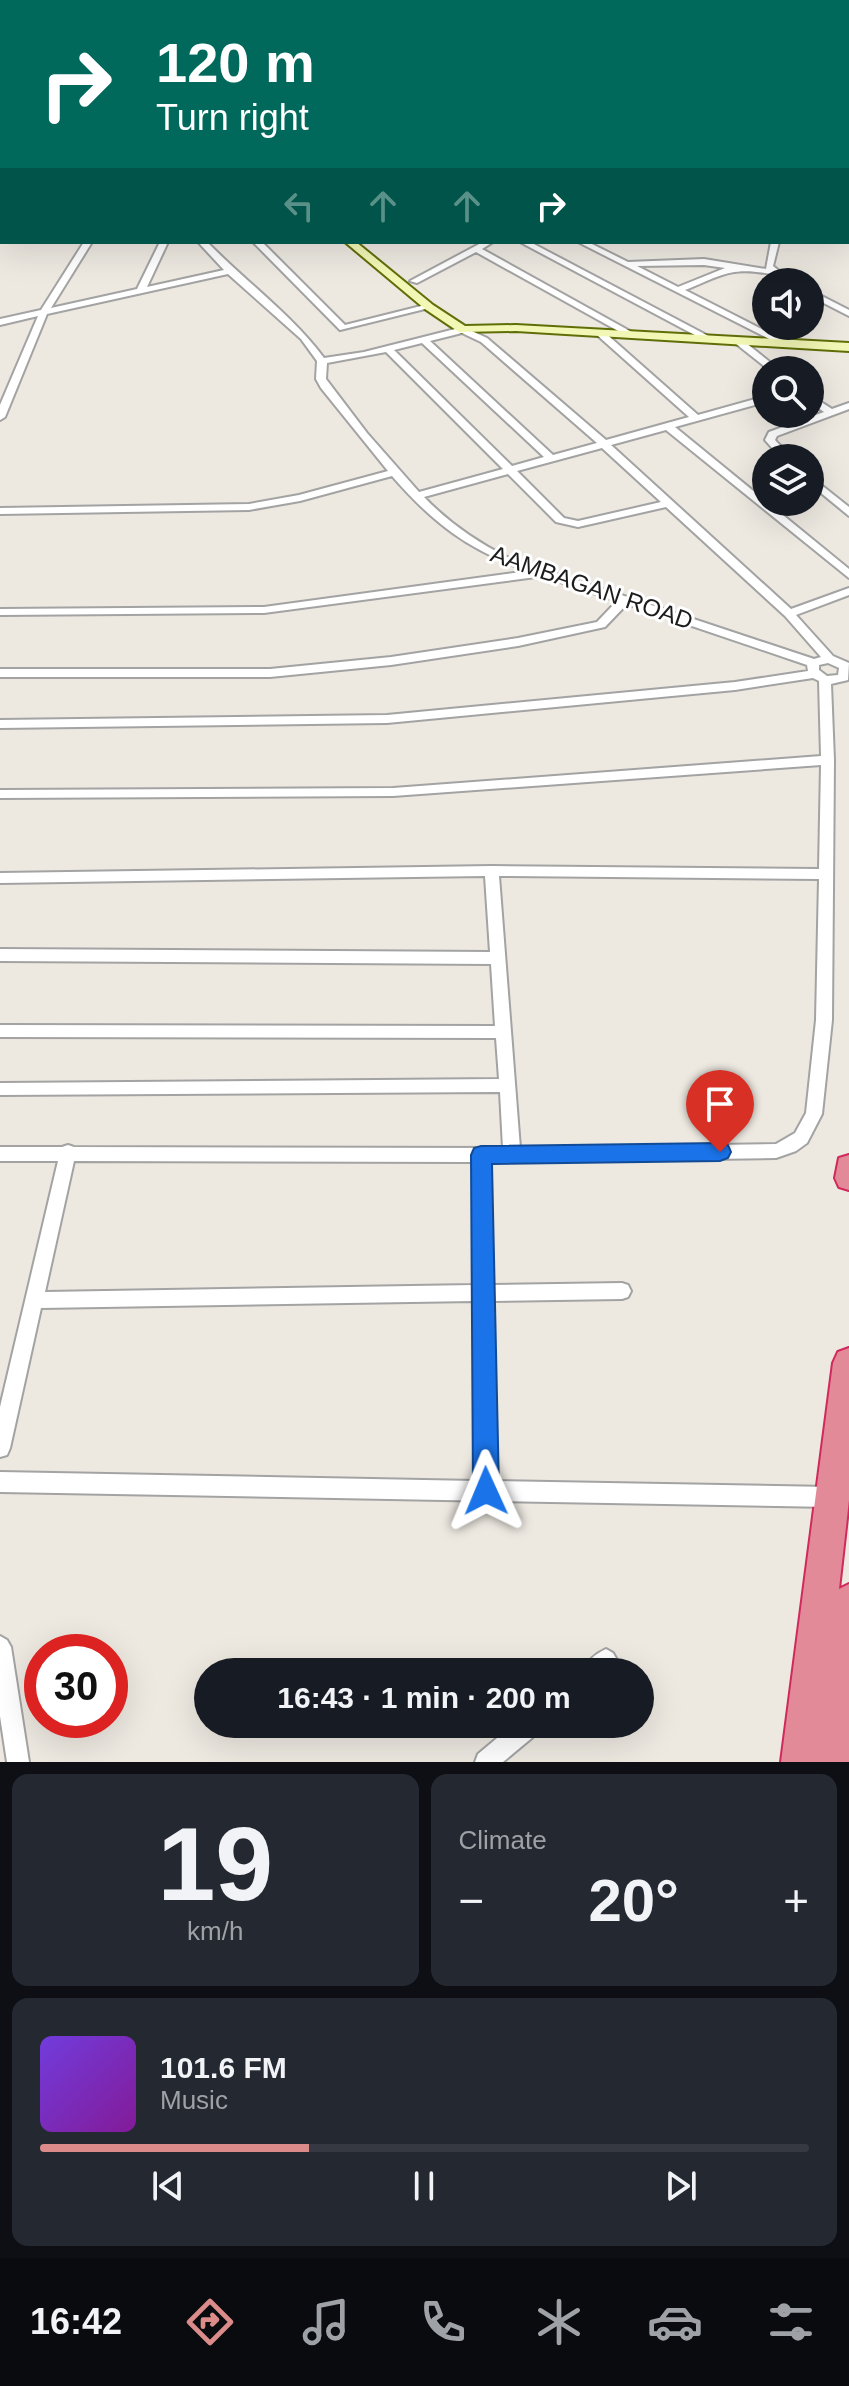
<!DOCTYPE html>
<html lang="en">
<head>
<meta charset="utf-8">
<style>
  :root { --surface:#171b24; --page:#242831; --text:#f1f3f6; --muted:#9ea1a6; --line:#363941; --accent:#db8b8a }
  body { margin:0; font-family:Arial,sans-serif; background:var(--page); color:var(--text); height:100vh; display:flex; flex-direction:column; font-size:30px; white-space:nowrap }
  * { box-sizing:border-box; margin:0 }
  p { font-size:26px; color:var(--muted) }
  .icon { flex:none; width:44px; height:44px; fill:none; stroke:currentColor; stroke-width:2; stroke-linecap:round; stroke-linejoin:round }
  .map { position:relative; height:1762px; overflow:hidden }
  .panel { display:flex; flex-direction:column; gap:12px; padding:12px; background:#0d0f14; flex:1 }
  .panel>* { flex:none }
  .guide { position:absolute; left:0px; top:0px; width:850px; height:244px; box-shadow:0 8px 32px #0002; background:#00695c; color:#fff; overflow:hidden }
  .tools { position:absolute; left:752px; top:268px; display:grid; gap:16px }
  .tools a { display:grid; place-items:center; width:72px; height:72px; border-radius:50%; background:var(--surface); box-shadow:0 8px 32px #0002; font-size:40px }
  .speed { position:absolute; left:24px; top:1634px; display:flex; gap:16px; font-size:40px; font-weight:700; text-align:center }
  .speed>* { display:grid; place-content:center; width:104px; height:104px; border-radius:50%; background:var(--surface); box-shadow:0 8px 32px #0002; line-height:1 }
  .speed .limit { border:12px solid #d22; background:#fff; color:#111 }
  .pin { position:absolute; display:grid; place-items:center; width:68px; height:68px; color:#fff; margin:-82px -34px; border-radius:50% 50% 50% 0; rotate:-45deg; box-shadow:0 0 8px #0007 }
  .pin .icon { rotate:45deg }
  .me { position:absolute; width:88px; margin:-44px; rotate:359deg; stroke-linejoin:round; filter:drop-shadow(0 0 6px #0008) }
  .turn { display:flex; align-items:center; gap:28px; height:168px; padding:0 24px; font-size:36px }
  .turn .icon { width:104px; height:104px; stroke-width:2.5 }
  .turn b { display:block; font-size:56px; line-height:68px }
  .lanes { display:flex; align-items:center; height:76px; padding:0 24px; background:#0003; justify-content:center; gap:40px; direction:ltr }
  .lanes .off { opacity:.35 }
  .big { font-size:60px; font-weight:700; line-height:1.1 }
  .panel .widget { flex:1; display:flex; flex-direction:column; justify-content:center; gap:12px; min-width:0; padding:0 28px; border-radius:16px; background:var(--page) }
  .panel .dial { align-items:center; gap:0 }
  .dial b { font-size:104px; line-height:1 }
  .song { display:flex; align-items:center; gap:24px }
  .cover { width:96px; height:96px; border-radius:12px; background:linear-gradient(135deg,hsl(260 70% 55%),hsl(290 70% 35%)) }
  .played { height:8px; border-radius:4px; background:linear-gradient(90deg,var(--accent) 35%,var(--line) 35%) }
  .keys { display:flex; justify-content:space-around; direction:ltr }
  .heat { display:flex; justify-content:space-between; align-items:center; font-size:44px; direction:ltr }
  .panel .tiles { flex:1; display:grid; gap:12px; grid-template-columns:1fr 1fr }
  .widget:last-child { grid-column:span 2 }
  .trip { position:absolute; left:194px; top:1658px; width:460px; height:80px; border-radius:40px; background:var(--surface); box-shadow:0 8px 32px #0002; font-weight:700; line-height:80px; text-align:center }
  .menu { display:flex; height:128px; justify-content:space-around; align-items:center; background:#090b0e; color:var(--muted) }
  .menu .icon { width:56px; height:56px }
  .menu .selected { color:var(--accent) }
  .menu b { font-size:36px; color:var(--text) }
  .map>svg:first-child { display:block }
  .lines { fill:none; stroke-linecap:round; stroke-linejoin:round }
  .street-casing { stroke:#a3a3a3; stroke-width:4 }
  .secondary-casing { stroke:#606e08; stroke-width:4 }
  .highway-casing { stroke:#d1295d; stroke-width:4 }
  .street { fill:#fff; fill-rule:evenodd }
  .secondary { fill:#f2f7b5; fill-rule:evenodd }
  .highway { fill:#e38a98; fill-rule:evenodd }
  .route { fill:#1a73e8; stroke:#114b97; stroke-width:2 }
  .labels { text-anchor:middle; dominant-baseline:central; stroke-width:6; stroke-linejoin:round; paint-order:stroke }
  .street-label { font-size:24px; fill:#1c1c1c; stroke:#fff }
</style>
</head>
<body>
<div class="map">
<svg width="849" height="1762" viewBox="0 0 849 1762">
  <rect width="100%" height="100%" fill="#ede9e1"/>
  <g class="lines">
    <defs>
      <g id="street">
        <path d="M515,0h6l-7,2z"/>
        <path d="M594,0h6l2,2h-6z"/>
        <path d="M847,0h2v4l-5,-2z"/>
        <rect x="0" y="17" width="2" height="4"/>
        <rect x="848" y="32" width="1" height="4"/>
        <rect x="848" y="54" width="1" height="4"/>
        <path d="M2,71v4l-2,1v-4z"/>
        <rect x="0" y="93" width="2" height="5"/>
        <rect x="848" y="104" width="1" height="6"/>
        <rect x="0" y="107" width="2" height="5"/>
        <rect x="848" y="132" width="1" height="5"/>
        <rect x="0" y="137" width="2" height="4"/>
        <rect x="848" y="149" width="1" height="4"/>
        <path d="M0,156h2l-2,5z"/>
        <rect x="0" y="169" width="2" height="4"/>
        <rect x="0" y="215" width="2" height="8"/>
        <path d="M84,242h8l-41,66 86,-19 23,-47h8l-21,45 77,-17 -26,-28h9c38,39 84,72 117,116l40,-6 99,-25 24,11 119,102 83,-23 -92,-82v-4h6l95,84 68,-19v6l-91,25 174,142v9l-183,-148 -55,15 180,164 58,-21v7l-53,20 37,41 16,7 -1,17 -17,4 3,76 -2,260 -10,94 -15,29 -11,8 -20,7 -287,4 3,123 130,-2 6,2 3,6 -3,6 -6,2 -130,2 4,180 335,6 7,3 3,7 -3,7 -7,3 -831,-15v-20l476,9 -2,-180 -433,7 -31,140 -3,7 -7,2v-50l58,-246h-58v-14h62l6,-2 6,2 429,1 -3,-56 -500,3v-12l499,-4 -3,-41 -496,-1v-12l495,1 -4,-62 -491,-3v-12l490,3 -5,-76 -485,7v-10l492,-7 327,3 2,-104 -428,31 -393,2v-8l393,-2 428,-32 -2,-75 -6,-3 -78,12 -348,33 -387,5v-8l387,-5 348,-33 73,-11 -1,-6 -180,-61 -22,23 -87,19 -127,19 -121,12h-270v-8h270l121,-12 127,-19 79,-16 20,-21 -74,-25 -279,37 -264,2v-6l264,-2 265,-36c-60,-20 -96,-48 -137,-95l-92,25 -51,9 -249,4v-6l249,-4 50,-9 89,-24 -67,-83 -5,-9 1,-18 -16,-22 -73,-65 -181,40 -42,103 -5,3v-15l38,-89 -38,9v-6l41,-9zM462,333l19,9 116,101 -44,12 -123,-114zM422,343l122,114 -32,9 -118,-116zM386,352l117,117 -84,23 -52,-59 -41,-54 1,-16zM602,448l59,54 -83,19 -14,-3 -47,-47zM508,474l48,48 22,5 88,-20 119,109 36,41 -7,2 -307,-102c-32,-16 -59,-35 -83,-60zM828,663l11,5 -1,7 -11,1 -8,-6v-5zM499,876l320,3 -3,141 -10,93 -11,20 -19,11 -256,4zM74,1161l399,1 1,123 -429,7z"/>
        <path d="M253,242h9l83,83 84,-21 4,3 -93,23z"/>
        <path d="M483,242h10l-11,7 155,86 -8,2 -153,-85 -59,31 -7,-2z"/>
        <path d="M520,242h10l184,97 -8,2z"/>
        <path d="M578,242h10l40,20 76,-3 62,10 5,-27h8l-6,24 20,16c-10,0 -14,-6 -23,-8 -39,-8 -50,2 -85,16l104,53 -8,2zM704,265l21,3 -47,19 -41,-21z"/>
        <path d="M810,290l39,20v6l-39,-20z"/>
        <path d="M735,339h6l39,31h-11l-34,-27z"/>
        <path d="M810,384h5l2,2 -7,4z"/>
        <path d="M810,395l22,14 17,-6v6l-72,27 -2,4 17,18h-11l-16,-18 4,-8 55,-20 -14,-10z"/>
        <path d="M810,476l39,31v9l-39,-32z"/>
        <path d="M0,1636l7,4 4,7 18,115h-22l-7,-46z"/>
        <path d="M606,1649l7,4 4,7 -8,12h-27c5,-11 13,-18 24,-23z"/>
        <path d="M514,1724h28l-3,8 -36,30h-28l3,-8z"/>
      </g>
      <g id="secondary">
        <rect x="0" y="34" width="2" height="5"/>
        <path d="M849,68v6l-1,1v-6z"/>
        <rect x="0" y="80" width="2" height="6"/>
        <path d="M2,177v6l-2,1v-6z"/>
        <path d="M345,242h11l77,63 32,21 51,-1 333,18v8l-333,-20 -57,1 -34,-23z"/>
      </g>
      <g id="highway">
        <path d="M849,1155v35l-10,-3 -4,-9 4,-20z"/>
        <path d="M849,1348v152l-10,89 10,-5v178h-68l52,-399 5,-11z"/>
      </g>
    </defs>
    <use href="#street" class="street-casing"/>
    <use href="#secondary" class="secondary-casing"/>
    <use href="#highway" class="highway-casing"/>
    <use href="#street" class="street"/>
    <use href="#secondary" class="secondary"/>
    <use href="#highway" class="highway"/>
  </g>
  <path class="route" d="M720,1143l8,2 3,7 -3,6 -8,3 -228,3 7,327 -4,9 -9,3 -9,-3 -4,-9 -2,-336 3,-7 7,-2z"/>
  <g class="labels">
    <g class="street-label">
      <text transform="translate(592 587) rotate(19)">AAMBAGAN ROAD</text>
    </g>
  </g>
</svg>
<div class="tools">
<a><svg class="icon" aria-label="sound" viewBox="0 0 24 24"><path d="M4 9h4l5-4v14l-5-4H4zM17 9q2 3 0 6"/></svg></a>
<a><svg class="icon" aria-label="search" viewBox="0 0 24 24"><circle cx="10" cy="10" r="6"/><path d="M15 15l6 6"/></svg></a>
<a><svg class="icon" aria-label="layers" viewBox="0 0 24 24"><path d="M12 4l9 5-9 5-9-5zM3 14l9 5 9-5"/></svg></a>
</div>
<div class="speed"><div class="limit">30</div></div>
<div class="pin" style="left:720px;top:1152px;background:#d93025"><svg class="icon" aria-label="arrive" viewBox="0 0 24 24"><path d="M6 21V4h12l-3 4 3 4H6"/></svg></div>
<svg class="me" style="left:486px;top:1491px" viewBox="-20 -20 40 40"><path d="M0-17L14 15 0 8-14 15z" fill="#1a73e8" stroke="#fff" stroke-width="4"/></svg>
<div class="trip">16:43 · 1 min · 200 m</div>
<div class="guide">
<div class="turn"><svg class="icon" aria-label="right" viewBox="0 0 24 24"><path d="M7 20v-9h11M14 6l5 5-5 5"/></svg><div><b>120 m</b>Turn right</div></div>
<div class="lanes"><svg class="icon off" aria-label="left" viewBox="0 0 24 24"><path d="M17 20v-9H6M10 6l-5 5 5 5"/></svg><svg class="icon off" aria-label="ahead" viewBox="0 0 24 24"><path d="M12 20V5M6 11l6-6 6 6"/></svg><svg class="icon off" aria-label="ahead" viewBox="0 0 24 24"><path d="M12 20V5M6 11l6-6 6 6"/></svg><svg class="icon" aria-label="right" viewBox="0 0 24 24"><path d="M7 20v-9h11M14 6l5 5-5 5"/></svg></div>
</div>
</div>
<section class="panel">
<div class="tiles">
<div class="widget dial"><b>19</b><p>km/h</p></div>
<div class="widget"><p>Climate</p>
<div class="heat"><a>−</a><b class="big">20°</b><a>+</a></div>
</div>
<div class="widget">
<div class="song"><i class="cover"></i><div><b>101.6 FM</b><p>Music</p></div></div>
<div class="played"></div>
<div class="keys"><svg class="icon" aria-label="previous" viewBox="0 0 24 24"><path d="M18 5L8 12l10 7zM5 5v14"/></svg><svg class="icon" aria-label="pause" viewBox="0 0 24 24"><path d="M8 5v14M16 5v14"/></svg><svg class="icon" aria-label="next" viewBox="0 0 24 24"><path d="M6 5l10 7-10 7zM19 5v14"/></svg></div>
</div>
</div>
</section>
<nav class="menu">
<b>16:42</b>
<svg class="icon selected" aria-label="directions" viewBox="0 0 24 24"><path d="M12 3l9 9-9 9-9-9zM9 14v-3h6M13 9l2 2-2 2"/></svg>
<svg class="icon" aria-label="music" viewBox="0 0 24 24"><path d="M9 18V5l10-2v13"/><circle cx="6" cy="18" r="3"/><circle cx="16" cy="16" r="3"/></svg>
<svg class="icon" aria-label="phone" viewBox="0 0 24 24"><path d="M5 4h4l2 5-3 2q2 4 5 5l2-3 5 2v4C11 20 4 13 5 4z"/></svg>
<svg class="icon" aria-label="climate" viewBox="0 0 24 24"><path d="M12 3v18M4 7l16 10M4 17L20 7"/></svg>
<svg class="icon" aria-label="car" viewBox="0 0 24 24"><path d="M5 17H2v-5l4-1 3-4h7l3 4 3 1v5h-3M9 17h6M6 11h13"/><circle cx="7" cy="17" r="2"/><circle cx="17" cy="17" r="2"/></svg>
<svg class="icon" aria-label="filters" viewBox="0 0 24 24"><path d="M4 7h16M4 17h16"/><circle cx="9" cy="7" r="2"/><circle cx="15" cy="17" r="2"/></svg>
</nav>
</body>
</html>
